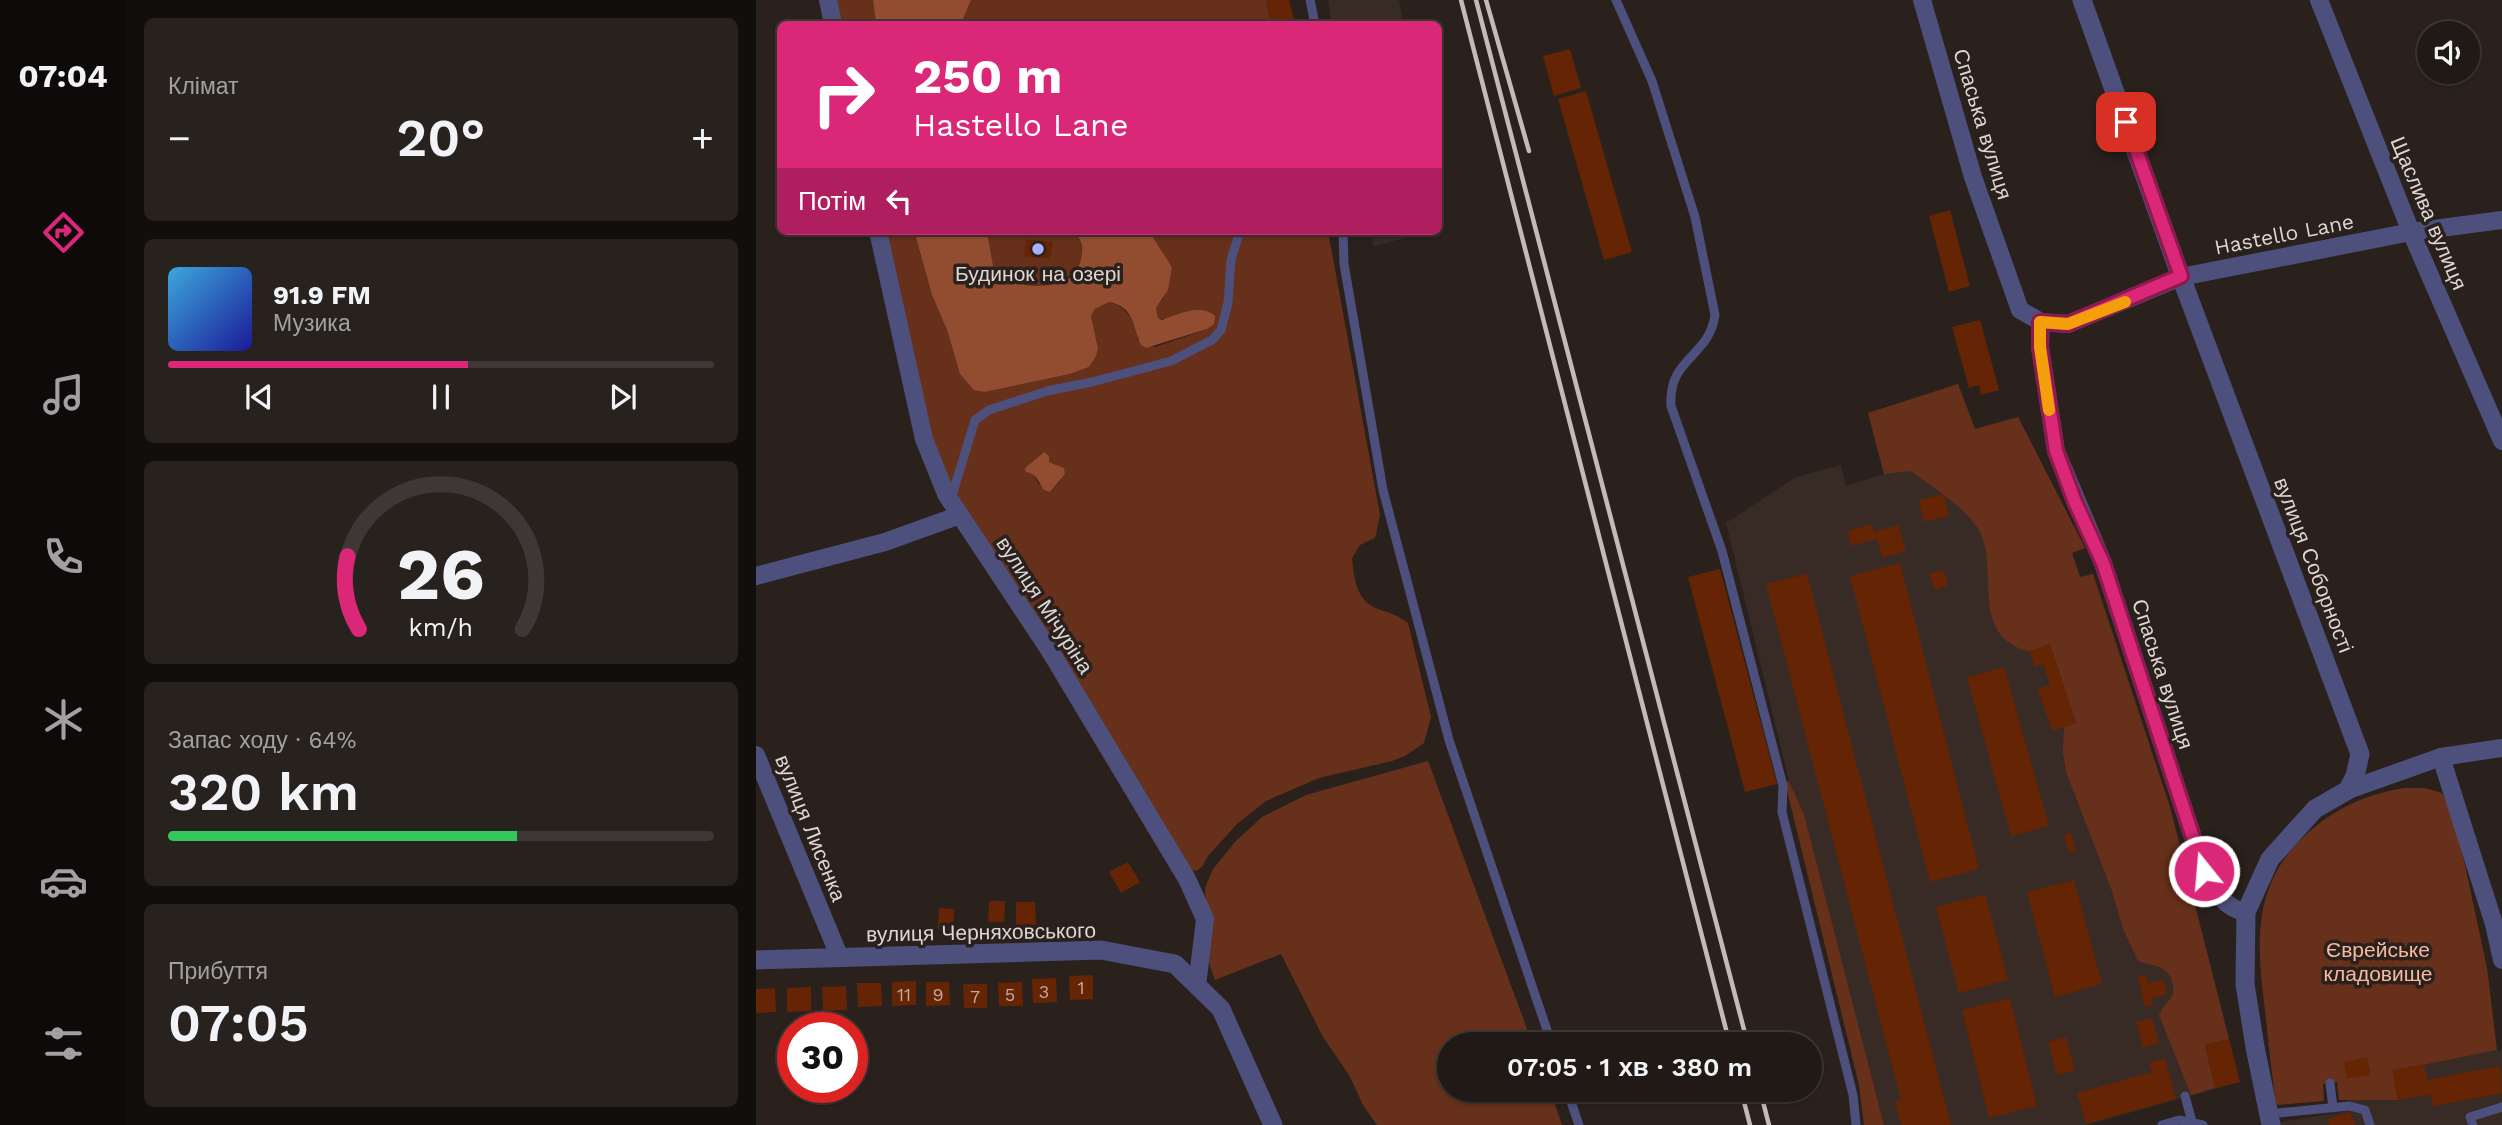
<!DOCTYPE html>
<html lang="uk">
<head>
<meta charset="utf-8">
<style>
  :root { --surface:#201916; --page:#28221f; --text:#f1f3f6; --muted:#a2a0a1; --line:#3d3835; --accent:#db2777 }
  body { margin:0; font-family:"Work Sans",sans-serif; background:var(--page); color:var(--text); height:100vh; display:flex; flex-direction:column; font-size:26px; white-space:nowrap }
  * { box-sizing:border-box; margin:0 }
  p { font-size:23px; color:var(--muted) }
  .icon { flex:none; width:38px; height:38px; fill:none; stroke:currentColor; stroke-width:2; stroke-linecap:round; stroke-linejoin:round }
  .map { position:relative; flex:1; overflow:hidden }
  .side { display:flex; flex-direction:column; gap:18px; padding:18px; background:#120e0c; width:630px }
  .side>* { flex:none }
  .top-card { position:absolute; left:21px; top:21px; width:665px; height:214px; border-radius:10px; box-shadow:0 2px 5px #0004,0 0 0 2px var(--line); background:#db2777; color:#fff; overflow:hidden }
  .tools { position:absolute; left:1661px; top:21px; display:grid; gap:14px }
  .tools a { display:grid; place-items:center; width:63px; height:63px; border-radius:50%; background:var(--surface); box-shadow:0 2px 5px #0004,0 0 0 2px var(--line); font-size:35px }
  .speed { position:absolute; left:21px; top:1012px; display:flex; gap:14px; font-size:35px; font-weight:700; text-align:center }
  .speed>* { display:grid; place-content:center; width:91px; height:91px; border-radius:50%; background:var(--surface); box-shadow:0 2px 5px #0004,0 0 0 2px var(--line); line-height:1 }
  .speed .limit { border:10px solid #d22; background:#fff; color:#111 }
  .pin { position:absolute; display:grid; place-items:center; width:60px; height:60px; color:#fff; margin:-30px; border-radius:14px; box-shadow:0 4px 10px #0006 }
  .me { position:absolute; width:77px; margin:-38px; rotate:343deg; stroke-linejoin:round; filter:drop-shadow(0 0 5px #0008) }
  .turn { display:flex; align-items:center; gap:24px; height:147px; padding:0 21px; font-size:32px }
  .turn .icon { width:91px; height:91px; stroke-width:2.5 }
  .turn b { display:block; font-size:49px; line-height:60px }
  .then { display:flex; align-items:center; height:66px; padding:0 21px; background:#0003; gap:14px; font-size:26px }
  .big { font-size:52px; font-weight:600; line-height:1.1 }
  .side .widget { flex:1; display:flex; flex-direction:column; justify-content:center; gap:10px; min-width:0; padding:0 24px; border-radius:10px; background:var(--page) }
  .side .dial { align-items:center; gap:0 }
  .dial svg { height:182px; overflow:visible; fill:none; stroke:var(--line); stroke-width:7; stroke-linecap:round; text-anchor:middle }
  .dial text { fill:var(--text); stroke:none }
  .song { display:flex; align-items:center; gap:21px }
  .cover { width:84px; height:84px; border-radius:10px; background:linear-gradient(135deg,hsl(200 70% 55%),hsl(240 70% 35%)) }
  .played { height:7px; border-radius:4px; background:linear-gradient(90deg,var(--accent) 55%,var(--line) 55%) }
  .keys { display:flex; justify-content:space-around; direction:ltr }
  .heat { display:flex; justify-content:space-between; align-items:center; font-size:38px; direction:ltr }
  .charge { height:10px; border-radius:5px; background:linear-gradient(90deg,#34c759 64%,var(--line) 0) }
  .trip { position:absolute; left:681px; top:1032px; width:385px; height:70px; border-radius:35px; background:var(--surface); box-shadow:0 2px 5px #0004,0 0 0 2px var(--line); font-weight:600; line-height:70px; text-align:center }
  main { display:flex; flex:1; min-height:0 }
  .dock { display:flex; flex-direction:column; width:126px; justify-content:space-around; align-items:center; background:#0d0a09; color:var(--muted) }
  .dock .icon { width:49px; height:49px }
  .dock .current { color:var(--accent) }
  .dock b { font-size:32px; color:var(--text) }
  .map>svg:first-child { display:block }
  .built { fill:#382a24 }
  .green { fill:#67301a; fill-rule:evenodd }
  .water { fill:#924d31 }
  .building { fill:#652404 }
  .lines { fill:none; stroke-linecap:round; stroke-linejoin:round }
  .service { stroke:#4d507d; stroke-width:9 }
  .minor { stroke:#4d507d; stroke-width:18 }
  .tertiary { stroke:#4d507d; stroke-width:19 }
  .rail { stroke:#c2bbb9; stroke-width:4.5 }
  .route-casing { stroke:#8e194d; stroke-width:18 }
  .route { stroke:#db2777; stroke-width:12 }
  .slow { stroke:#f59e0b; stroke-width:12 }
  .poi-dot { fill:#a9b0fc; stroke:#2a211d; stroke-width:2.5 }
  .labels { text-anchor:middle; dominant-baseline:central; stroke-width:7; stroke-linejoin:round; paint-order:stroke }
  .number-label { font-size:18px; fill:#c0aaa1 }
  .street-label { font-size:21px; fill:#ded7d5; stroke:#2a211d }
  .poi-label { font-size:21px; fill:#ded7d5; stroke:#2a211d }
  .park-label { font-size:21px; fill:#f6b8a0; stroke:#2a211d }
</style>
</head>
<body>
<main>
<nav class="dock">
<b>07:04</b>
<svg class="icon current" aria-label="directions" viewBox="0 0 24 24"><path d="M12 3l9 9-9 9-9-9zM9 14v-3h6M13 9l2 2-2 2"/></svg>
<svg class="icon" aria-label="music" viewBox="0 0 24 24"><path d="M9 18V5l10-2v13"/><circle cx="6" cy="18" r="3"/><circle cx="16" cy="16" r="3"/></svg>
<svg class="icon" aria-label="phone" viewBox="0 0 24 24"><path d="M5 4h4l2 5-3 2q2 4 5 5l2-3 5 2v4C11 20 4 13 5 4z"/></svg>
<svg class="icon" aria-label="climate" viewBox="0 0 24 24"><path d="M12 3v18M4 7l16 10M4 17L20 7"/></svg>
<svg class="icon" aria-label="car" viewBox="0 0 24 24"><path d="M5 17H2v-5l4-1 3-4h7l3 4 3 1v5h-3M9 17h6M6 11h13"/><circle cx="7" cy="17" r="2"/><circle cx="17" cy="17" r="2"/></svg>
<svg class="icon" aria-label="filters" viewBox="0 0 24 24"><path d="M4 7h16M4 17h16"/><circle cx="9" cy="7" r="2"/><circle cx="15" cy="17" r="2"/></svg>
</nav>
<section class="side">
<div class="widget"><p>Клімат</p>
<div class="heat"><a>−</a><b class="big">20°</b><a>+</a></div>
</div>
<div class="widget">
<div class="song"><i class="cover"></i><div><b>91.9 FM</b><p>Музика</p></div></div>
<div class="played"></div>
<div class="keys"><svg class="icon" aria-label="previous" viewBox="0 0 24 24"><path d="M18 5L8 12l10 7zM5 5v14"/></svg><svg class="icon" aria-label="pause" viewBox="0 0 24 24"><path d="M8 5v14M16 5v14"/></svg><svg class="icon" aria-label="next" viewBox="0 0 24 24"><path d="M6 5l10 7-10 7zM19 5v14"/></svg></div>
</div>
<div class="widget dial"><svg viewBox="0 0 100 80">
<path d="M14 69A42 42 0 1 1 86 69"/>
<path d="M14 69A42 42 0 0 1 9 37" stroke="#db2777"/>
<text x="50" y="56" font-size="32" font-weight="700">26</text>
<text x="50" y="72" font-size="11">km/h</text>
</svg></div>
<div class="widget"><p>Запас ходу · 64%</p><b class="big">320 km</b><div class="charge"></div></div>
<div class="widget"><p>Прибуття</p><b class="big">07:05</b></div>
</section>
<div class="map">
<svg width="1746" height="1125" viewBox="0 0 1746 1125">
  <rect width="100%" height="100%" fill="#2a211d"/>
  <g class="built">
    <path d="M572,0h71l4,24h-71z"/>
    <path d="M615,231h64l-61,15z"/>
    <path d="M1202,384l17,45 43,-12 67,131 -13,5 8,24 13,-3 77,233 70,275 -154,43h-202l-80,-311 -15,-33 -63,-258 70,-46 45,-12 5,21 38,-12 -16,-61z"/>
    <path d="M1741,1050l5,1v74h-222l-1,-3 70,-11 -1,-11h50l-6,-30z"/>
  </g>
  <g class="green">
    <path d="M79,0h38l3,24h-36z"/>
    <path d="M215,0h295l5,24h-310z"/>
    <path d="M129,231h29l18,64 15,35 13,44 22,18 88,-18 19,-7 9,-19 -7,-32 4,-7 14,-7c18,4 27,20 29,38l17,7 52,-18 -49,-11 -2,-10 8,-11 8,-30 -23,-36h179l52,284 -5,23 -15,7 -8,13c2,20 4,43 26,51 12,4 19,6 30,14l23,94 -7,26 -19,13 -13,5 -73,17 -53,23 -29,23 -29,32 -6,11 -6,4 -7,-1 -241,-383 -19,-50zM286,453l7,9 15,6 -4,13 -10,11 -11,-8 -11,-18z"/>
    <path d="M231,231l80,1 12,6c19,49 -60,60 -85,33z"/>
    <path d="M1202,384l17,45 43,-12 67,131 -13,5 8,24 13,-3 77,233 59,232 -24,6 10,43 -24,7 -32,-80c3,-8 9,-12 13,-19 2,-3 1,-7 1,-11 -3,-19 -19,-19 -35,-24l-15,-32 -11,-38 -46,-119 -3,-20 1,-25 12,-4 -26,-79c-6,2 -14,6 -20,7 -7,0 -15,-4 -20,-8 -36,-24 -11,-83 -33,-116 -16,-22 -44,-40 -66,-56l-27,3 -16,-61z"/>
    <path d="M672,761l105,284h-84v45h101l12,35h-185l-14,-20 -14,-30 -26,-38 -42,-83 -66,26 -7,-20 -3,-72 8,-19 23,-28 26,-24 44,-22z"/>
    <path d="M1033,781l15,33 80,311h-20l-5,-40 -74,-303z"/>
    <path d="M1648,788h21l17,5 14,30 31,145 10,82 -104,21 5,29h-59l-2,-18 -14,2 1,17 -48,4c-4,-32 -8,-63 -11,-95 -9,-68 -13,-129 44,-178 28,-25 59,-38 95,-44z"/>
  </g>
  <g class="water">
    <path d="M117,0h98l-10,24h-85z"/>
    <path d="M158,231h73l7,40c15,17 56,19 75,7 11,-7 18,-30 9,-41 -4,-4 -10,-5 -16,-6h87l23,36 -4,23 -12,18 2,10 4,2c16,-6 39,-17 53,-4l-1,8 -7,5 -61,19 -5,-3c-9,-19 -6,-38 -32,-43l-14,7 -4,7 7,32 -2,8 -7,11 -19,7 -86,18 -10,-2 -14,-16 -13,-44 -15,-35z"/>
    <path d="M288,452l5,4v6l15,6 1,6 -15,18 -6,-2c-5,-7 -8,-17 -18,-18l-1,-4z"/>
  </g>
  <g class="building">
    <path d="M510,0h23l6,24h-24z"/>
    <path d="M814,49l11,39 -27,8 -11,-40z"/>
    <path d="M830,91l46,161 -28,8 -46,-161z"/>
    <path d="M1194,210l20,76 -21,6 -20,-76z"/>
    <path d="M270,239l27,3 -3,17 -26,-3z"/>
    <path d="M1224,320l19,70 -18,5 -2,-10 -10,3 -17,-61z"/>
    <path d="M1188,494l5,22 -25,6 -5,-22z"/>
    <path d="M1116,524l2,8 24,-7 8,26 -23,7 -6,-19 -26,7 -4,-15z"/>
    <path d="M1144,563l79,306 -49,13 -80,-306z"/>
    <path d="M964,569l57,215 -32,8 -57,-215z"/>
    <path d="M1187,570l5,15 -13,5 -6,-16z"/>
    <path d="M1051,574l144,551h-50l-6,-24 6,-1 -135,-516z"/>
    <path d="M1294,644l26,79 -24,8 -14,-42 12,-4 -7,-21 -8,3 -6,-16z"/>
    <path d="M1248,667l45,159 -38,10 -44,-159z"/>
    <path d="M1315,833l5,17 -7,3 -5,-18z"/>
    <path d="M372,862l12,20 -19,11 -12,-21z"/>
    <path d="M1318,880l28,104 -47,13 -28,-105z"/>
    <path d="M1229,894l23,86 -49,13 -23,-86z"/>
    <path d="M233,901h16l-1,21h-16z"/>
    <path d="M260,902h19l1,23h-20z"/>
    <path d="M183,908l15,1 -1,22 -15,-1z"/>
    <path d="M337,975v24l-23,1 -1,-24z"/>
    <path d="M1390,975l2,8 16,-3 3,14 -16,4 2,8 -8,1 -7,-30z"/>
    <path d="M300,978l1,24 -24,1 -1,-24z"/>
    <path d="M160,981v24l-24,1v-24z"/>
    <path d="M170,982h23l1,23 -24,1z"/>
    <path d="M266,982l1,24h-24l-1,-23z"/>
    <path d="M101,983h24l1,23 -24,1z"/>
    <path d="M207,984h24v24h-23z"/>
    <path d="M90,986l1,24 -24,1 -1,-24z"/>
    <path d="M55,987v24l-24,1v-24z"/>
    <path d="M19,988l1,24 -20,1v-24z"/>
    <path d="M1254,998l27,108 -48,12 -27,-108z"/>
    <path d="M1396,1018l7,25 -16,5 -7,-26z"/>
    <path d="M1310,1037l9,33 -18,5 -9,-33z"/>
    <path d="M1473,1039l11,43 -25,6 -10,-43z"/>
    <path d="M1611,1057l4,18 -24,4 -3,-17z"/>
    <path d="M1409,1058l11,41 -90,25 -9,-31 75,-21 -3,-9z"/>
    <path d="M1668,1064l3,16 73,-14 2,27 -69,13 -3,-12 -32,6 -6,-30z"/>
    <path d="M1594,1112l5,13h-26l-2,-6z"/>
  </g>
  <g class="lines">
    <g class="service">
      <path d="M554,0l5,24"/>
      <path d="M860,0l36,81 43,136 20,98c-6,43 -47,42 -44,91l51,145 61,235 -1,26 71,283 3,30"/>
      <path d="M587,231l1,33 39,226 66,250 103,305"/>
      <path d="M195,499l24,-79 14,-10 58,-19 45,-9 79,-21 41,-21 9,-10 7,-27 3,-43 9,-29"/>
      <path d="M1574,1083l3,25"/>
      <path d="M811,1090l12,35"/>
      <path d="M1429,1096l7,26"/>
      <path d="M1512,1114l81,-8 16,4 5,15"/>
      <path d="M1406,1125l17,-5 24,5"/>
      <path d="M1717,1125l-3,-8 32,-10"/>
    </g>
    <g class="minor">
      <path d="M72,0l5,24"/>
      <path d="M1166,0l51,177 47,133 21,12 -1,25 16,104 47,112 101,308c10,18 20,38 42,41"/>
      <path d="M1563,0l92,232 91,209"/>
      <path d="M122,231l46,208 22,55 104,157 137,228 18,40 -8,67"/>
      <path d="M1285,322l27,2 113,-47 230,-45 91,-12"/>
      <path d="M0,576l129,-34 75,-27"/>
      <path d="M0,755l84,203"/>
      <path d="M1685,757l53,167 8,36"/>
      <path d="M1592,790l93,-33 61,-9"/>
    </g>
    <g class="tertiary">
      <path d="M1326,0l96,269 182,485 -5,22 -7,14 -33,19 -45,50 -24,53 -1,72 10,63 16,78"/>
      <path d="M0,960l345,-10 74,14 46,45 52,116"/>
    </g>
    <g class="rail">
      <path d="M705,0l269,1045"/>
      <path d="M720,0l272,1045"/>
      <path d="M730,0l43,151"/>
      <path d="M985,1090l9,35"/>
      <path d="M1004,1090l9,35"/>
    </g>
  </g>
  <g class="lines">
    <defs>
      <path id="route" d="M1370,122l55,154 -113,48 -28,-2v25l16,104 19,51 28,61 101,308"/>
    </defs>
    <use href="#route" class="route-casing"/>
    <use href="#route" class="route"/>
    <path class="slow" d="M1293,410l-9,-63v-25l28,2 57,-22"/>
  </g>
  <circle class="poi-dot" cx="282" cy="249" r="7"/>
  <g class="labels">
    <g class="number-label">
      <text x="325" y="987">1</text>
      <text x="288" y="991">3</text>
      <text x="148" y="994">11</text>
      <text x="182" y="994">9</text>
      <text x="254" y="994">5</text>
      <text x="219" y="996">7</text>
    </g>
    <g class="street-label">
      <text transform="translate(1227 124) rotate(73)">Спаська вулиця</text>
      <text transform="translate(1673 213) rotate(67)">Щаслива вулиця</text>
      <text transform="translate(1528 234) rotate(-11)">Hastello Lane</text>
      <text transform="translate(1558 565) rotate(69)">вулиця Соборності</text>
      <text transform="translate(289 605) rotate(57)">вулиця Мічуріна</text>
      <text transform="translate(1407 674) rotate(72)">Спаська вулиця</text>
      <text transform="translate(55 828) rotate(68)">вулиця Лисенка</text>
      <text transform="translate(225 932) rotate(-1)">вулиця Черняховського</text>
    </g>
    <g class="poi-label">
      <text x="282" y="273">Будинок на озері</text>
    </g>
    <g class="park-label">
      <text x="1622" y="949">Єврейське<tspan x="1622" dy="24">кладовище</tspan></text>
    </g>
  </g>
</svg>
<div class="tools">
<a><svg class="icon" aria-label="sound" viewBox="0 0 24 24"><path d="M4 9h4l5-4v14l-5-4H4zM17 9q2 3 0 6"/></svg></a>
</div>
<div class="speed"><div class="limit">30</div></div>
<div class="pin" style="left:1370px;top:122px;background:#d93025"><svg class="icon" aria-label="arrive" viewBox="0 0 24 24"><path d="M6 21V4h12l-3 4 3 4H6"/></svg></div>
<svg class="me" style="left:1448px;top:871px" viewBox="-20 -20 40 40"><circle r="17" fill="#db2777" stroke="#fff" stroke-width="3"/><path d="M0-11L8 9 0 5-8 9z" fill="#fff"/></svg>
<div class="trip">07:05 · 1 хв · 380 m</div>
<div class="top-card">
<div class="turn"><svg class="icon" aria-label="right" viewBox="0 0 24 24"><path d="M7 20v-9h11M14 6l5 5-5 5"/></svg><div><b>250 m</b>Hastello Lane</div></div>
<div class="then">Потім<svg class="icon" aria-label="left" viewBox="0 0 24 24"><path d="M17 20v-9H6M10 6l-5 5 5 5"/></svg></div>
</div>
</div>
</main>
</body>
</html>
